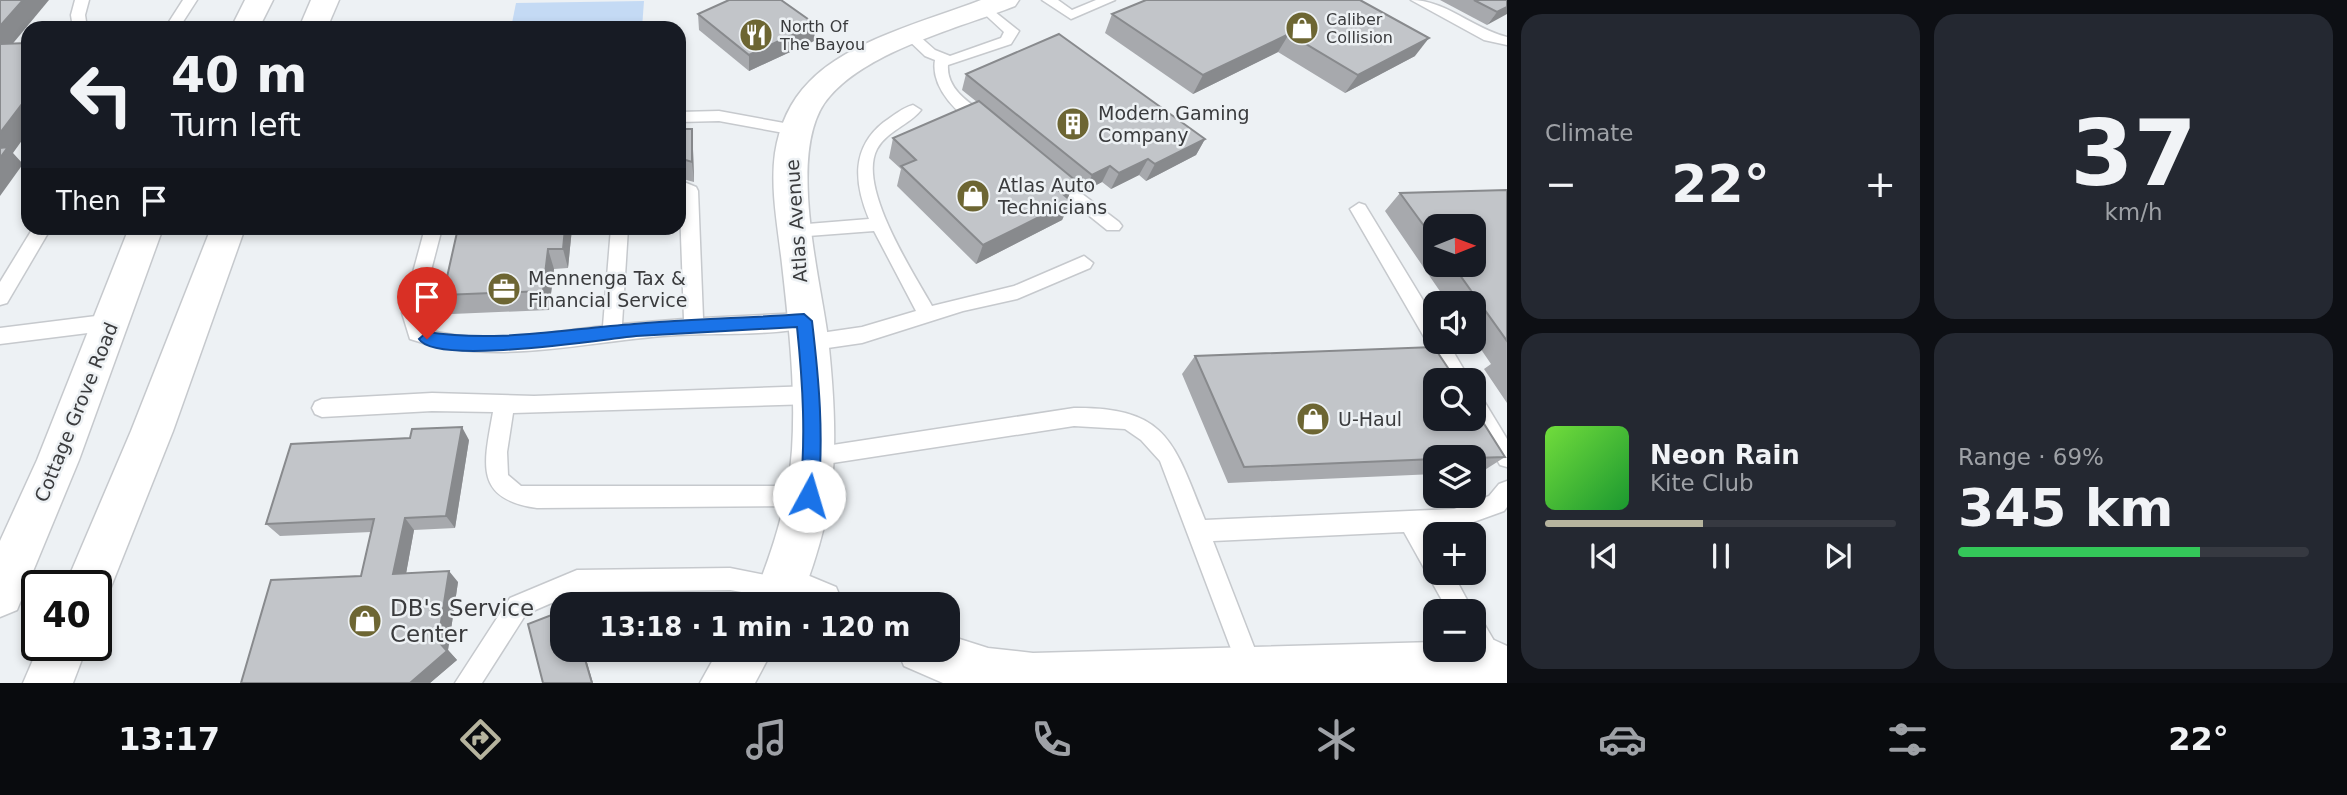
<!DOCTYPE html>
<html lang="en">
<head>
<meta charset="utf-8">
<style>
  :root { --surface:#171b24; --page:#242831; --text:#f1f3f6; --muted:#9ea1a6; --line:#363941; --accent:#b6b49e }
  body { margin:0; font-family:"DejaVu Sans",sans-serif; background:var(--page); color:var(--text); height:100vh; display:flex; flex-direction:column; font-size:26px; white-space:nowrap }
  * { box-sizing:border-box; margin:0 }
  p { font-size:23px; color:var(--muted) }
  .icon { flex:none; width:38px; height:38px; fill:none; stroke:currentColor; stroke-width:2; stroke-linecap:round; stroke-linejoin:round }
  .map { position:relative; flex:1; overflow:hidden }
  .drawer { display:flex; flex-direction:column; gap:14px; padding:14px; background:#0d0f14; width:840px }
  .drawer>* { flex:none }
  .banner { position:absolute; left:21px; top:21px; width:665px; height:214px; border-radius:21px; box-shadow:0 4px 10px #0003; background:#171b24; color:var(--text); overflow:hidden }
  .needle { width:46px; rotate:89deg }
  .fabs { position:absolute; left:1423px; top:214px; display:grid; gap:14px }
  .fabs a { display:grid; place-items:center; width:63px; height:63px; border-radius:14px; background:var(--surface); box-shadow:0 4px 10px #0003; font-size:35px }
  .speed { position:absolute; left:21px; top:570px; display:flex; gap:14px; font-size:35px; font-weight:700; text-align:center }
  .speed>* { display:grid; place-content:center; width:91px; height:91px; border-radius:50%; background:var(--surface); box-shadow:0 4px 10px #0003; line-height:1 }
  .speed .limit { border:4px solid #111; border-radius:10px; background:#fff; color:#111 }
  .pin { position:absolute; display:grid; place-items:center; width:60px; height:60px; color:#fff; margin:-72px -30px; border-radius:50% 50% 50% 0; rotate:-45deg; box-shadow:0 0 7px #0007 }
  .pin .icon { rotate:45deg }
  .me { position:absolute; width:77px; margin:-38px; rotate:6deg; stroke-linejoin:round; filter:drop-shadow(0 0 5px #0008) }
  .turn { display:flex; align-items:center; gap:24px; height:147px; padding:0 35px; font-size:32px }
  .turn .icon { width:91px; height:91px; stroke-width:2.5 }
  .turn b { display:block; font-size:49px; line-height:60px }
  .then { display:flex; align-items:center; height:66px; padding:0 35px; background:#0003; gap:14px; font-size:26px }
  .big { font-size:52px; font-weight:800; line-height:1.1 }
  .drawer .card { flex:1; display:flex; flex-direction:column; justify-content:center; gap:10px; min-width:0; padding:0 24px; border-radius:21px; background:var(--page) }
  .drawer .dial { align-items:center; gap:0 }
  .dial b { font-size:91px; line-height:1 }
  .song { display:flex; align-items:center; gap:21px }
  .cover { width:84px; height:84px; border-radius:10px; background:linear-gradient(135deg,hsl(100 70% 55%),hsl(130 70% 35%)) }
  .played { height:7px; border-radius:4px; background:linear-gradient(90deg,var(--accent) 45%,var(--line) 45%) }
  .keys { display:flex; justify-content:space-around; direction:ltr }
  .heat { display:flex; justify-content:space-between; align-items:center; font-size:38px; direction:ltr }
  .charge { height:10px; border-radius:5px; background:linear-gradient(90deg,#34c759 69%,var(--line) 0) }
  .drawer .tiles { flex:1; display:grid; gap:14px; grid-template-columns:repeat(2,1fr) }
  .trip { position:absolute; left:550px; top:592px; width:410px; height:70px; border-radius:21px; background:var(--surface); box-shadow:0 4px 10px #0003; font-weight:800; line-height:70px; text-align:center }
  .tabs { display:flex; height:112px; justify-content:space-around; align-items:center; background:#090b0e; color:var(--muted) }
  .tabs .icon { width:49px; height:49px }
  .tabs .selected { color:var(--accent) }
  .tabs b { font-size:32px; color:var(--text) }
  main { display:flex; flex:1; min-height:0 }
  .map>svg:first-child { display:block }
  .green { fill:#c4daf4 }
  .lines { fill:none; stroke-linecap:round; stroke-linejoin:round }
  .lane-casing { stroke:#c6c9cd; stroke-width:3 }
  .street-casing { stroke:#c6c9cd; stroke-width:3 }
  .secondary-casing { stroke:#c6c9cd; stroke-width:3 }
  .lane { fill:#fff; fill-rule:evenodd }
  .street { fill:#fff; fill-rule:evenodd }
  .secondary { fill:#fff; fill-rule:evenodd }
  .wall { fill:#a7a9ad; fill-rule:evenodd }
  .shaded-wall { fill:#888a8d }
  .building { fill:#c2c5c9; stroke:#888a8d; stroke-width:2 }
  .route { fill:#1a73e8; stroke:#114b97; stroke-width:2 }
  .labels { text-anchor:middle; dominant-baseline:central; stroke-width:5; stroke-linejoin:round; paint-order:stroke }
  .far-poi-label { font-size:16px; fill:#3a3b3d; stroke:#edf1f4; text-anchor:start }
  .poi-label { font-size:19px; fill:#3a3b3d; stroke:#edf1f4; text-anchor:start }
  .street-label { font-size:19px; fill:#3a3b3d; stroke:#edf1f4 }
  .near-poi-label { font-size:23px; fill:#3a3b3d; stroke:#edf1f4; text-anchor:start }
</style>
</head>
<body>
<main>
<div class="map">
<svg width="1507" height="683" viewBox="0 0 1507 683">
  <rect width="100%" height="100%" fill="#edf1f4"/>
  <path class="green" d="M644,1l-2,27h-131l5,-25z"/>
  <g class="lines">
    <defs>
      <g id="lane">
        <path d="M75,0h14l-4,15 2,13h-14l-2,-13z"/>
        <path d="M183,0h14l-18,28h-14z"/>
        <path d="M1042,0h16l14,10 24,-10h19l-44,19z"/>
        <path d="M1411,0c35,0 62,29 96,37v8l-23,-5z"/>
        <path d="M985,4l34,27 -8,13 -63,21c-2,26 25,40 43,53v8l-6,1c-25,-7 -55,-40 -50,-67l-10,-4 -20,-19 2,-3h10l18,16 15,6 51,-18 3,-6 -26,-24z"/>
        <path d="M913,105l8,5c-12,15 -34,21 -44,39 -20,38 36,123 55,157l82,-20 70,-30 9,7 -3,5 -73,31 -54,12 -101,32 -55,8 -7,-2 -3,-6 3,-6 7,-2 55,-8 54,-16 -42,-80 -79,6 -9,-6 9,-6 74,-6c-15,-36 -18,-71 15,-97 9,-6 18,-14 29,-17z"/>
        <path d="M719,111l76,14 8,5 -8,5 -76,-14 -40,1v-10z"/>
        <path d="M1052,171l67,51 3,4 -3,4h-12l-61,-49 -2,-4 2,-4z"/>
        <path d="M679,180l17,7 2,4 5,127 101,-5 7,3 2,5 -2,5c-30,10 -100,7 -134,9 -88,5 -180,33 -267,4l-8,-26 23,-85h17l-22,85 5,16c57,17 120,4 178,-3l8,-98h17l-6,96 62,-5z"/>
        <path d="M1359,203l6,2 70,115v21h12l23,39h-21l-99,-171z"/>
        <path d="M33,228h18l-44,75 -7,2v-23z"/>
        <path d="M112,314l7,3 2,5 -2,5 -7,3 -112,14v-16z"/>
        <path d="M813,386l7,3 3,6 -3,6 -7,3 -300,9 -6,39 1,23 13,11h288l8,3 3,7 -3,7 -8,3 -272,2c-64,-9 -53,-45 -44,-96l-61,-1 -110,6 -7,-3 -3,-6 3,-6 7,-3 110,-6 102,3z"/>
        <path d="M1474,393l7,3 26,43v28l-7,-2 -27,-47z"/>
        <path d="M1074,408c94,-1 100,35 131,112l249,-11 35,-13 10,-12 8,-3v26l-3,4 -50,18 -26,2 7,13v28h17l21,39h-25l-44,-79 -191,9 50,129 -3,9 -9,3 -9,-3 -3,-9 -79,-209 -19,-21 -16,-11 -51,-3 -261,40 -7,-2 -4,-7 4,-7 7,-2z"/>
        <path d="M730,568l60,12 4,8 -4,8 -8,3 -52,-9 -153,2 -51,22 -44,69h-27l55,-85 67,-28z"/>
        <path d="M1474,619l9,3 20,34 4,2v24c-36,-14 -36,-29 -33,-63z"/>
      </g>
      <g id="street">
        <path d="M783,565l53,22 7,17h-77l-6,-16 6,-16z"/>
        <path d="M947,635l41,13 45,5 402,-11v7h39v-8l20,-1 13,6v37h-564l-39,-17 -7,-17h50z"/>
      </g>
      <g id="secondary">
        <path d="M245,0h28l-14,28h-28z"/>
        <path d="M311,0h28l-12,28h-28z"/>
        <path d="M981,0h38l-4,6c-56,22 -145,44 -185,90 -45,49 -10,180 -2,242 4,37 7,75 6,112 -1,54 -15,103 -35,154h-48c21,-51 37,-99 41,-154 4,-62 -3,-124 -10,-186 -4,-36 -12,-75 -7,-111 4,-26 15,-52 34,-71 40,-42 118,-61 172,-82z"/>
        <path d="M129,228h34l-84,232 -62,150 -17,7v-76l37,-81z"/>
        <path d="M211,228h34l-72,203 -68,171 -9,4v-20h-31l66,-155z"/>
        <path d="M39,646h48l-14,37h-50z"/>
        <path d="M719,649h54l-18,34h-55z"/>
      </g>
    </defs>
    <use href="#lane" class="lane-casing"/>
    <use href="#street" class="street-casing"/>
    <use href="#secondary" class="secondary-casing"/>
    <use href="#lane" class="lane"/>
    <use href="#street" class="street"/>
    <use href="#secondary" class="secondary"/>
  </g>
  <g class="wall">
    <path d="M1146,0l269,56 -70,37 -67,-41 -85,42 -88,-61 7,-19z"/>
    <path d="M1440,0h67l-20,25z"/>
    <path d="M698,14l117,10 -1,17 -65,30 -50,-41z"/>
    <path d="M966,74l239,65 -9,16 -50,26 -7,-6 -28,14 -9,-7 -17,9 -11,-9 -6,16 3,3 -9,19 -86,44 -79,-78 4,-17 -12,-11 4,-20 84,-36 -15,-12z"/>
    <path d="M679,129l14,20 1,33 -15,-4z"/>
    <path d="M1507,190v213l-23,-34 7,-5 -17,-25v-36h-26l-63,-92 15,-18zM1435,226l39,38h-39z"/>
    <path d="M458,228h114l-4,40 -14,1 -5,41 -97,4 -9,-19z"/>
    <path d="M1195,356l310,101 -25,16h-6v-16h-39v17l-207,9 -46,-109z"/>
    <path d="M469,440l-14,88 -41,2 -8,43 52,9 -10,68 9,10 -27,23h-189l120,-107 10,-44 -91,4 -14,-12z"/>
  </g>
  <g class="shaded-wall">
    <path d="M23,0h26l-49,59v-33z"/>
    <path d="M1507,7v7l-20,11 10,-13z"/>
    <path d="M815,24l-1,17 -65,30v-16z"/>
    <path d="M1289,34l-11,18 -85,42 10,-19z"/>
    <path d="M1429,38l-14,18 -70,37 13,-18z"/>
    <path d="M28,96v36l-15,21 10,11 -23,32v-63z"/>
    <path d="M692,129l1,20 1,33 -2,-20z"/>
    <path d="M1205,139l-9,16 -50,26 9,-17z"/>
    <path d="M1148,159l-9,16 -28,14 8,-16z"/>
    <path d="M1110,166l-8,16 -17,9 7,-16z"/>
    <path d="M1075,180l-8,20 -10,-11z"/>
    <path d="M1071,201l-9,19 -86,44 7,-19z"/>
    <path d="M565,228h7l-4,40 -5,-19z"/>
    <path d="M548,249l6,20 -5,41 -6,-19z"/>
    <path d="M462,427l7,13 -14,88 -9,-12z"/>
    <path d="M405,518l9,12 -10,55 -11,-11z"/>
    <path d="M449,571l9,11 -10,68 9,10 -27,23h-20l28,-42z"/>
    <path d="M582,649h1l10,34h-1z"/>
  </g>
  <g class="building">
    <path d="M0,0h23l-23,26z"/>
    <path d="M729,0h52l34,24 -66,31 -51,-41z"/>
    <path d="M1146,0h214l69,38 -71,37 -69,-41 -86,41 -91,-61z"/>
    <path d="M1474,0h33v7l-10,5z"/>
    <path d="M1059,34l146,105 -50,25 -7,-5 -29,14 -9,-7 -18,9 -126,-101z"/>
    <path d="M28,43v53l-28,37v-89z"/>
    <path d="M979,101l96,79 -18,9 14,12 -88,44 -82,-79 15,-6 -23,-22z"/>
    <path d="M679,129h13v33l-13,-4z"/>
    <path d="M8,147l-8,11v-10z"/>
    <path d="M1507,190v151l-55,-77h22v-38h-39v15l-35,-48z"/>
    <path d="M458,228h107l-2,21h-15l-5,42 -100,4z"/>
    <path d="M1434,347l22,33h-21v38h39v-10l31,49 -31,1v-1h-39v2l-191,8 -49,-111z"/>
    <path d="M462,427l-16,89 -41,2 -12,56 56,-3 -11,70 9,10 -37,32h-169l30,-103 90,-4 13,-57 -108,5 25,-80 119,-6 2,-9z"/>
    <path d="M562,611v38h20l10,34h-49l-15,-59z"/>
  </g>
  <path class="route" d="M804,314l8,7c7,59 12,115 6,175l-3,5 -6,3 -6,-3 -3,-5c6,-58 3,-111 -3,-169 -54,3 -107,6 -161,9 -33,3 -201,30 -217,3l8,-7c71,11 137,-3 207,-8 57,-5 114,-6 170,-10z"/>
  <defs>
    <symbol id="shop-disc" viewBox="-11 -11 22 22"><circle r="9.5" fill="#6d6633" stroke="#edf1f4"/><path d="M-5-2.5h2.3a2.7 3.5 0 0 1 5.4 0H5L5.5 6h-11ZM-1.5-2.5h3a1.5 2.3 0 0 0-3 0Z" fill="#fff"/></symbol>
    <symbol id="restaurant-disc" viewBox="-11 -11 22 22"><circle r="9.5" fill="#6d6633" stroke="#edf1f4"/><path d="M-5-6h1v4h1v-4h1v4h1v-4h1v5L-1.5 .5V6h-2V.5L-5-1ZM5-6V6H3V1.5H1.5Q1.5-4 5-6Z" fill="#fff"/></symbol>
    <symbol id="building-disc" viewBox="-11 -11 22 22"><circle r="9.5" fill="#6d6633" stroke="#edf1f4"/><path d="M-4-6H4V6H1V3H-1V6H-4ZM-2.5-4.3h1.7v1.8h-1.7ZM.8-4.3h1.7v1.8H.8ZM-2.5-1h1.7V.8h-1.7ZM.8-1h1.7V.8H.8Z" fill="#fff"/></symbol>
    <symbol id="office-disc" viewBox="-11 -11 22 22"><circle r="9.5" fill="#6d6633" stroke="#edf1f4"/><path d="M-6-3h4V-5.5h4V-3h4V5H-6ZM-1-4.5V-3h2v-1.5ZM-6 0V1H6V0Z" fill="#fff"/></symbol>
  </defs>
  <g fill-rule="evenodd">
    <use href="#shop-disc" x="1283" y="9" width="38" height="38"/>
    <use href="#restaurant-disc" x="737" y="16" width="38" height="38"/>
    <use href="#building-disc" x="1054" y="105" width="38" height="38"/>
    <use href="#shop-disc" x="954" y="177" width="38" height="38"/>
    <use href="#office-disc" x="485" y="270" width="38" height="38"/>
    <use href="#shop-disc" x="1294" y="400" width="38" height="38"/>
    <use href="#shop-disc" x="346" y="602" width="38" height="38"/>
  </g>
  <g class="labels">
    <g class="far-poi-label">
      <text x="1326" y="19">Caliber<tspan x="1326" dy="18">Collision</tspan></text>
      <text x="780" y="26">North Of<tspan x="780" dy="18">The Bayou</tspan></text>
    </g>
    <g class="poi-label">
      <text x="1098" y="113">Modern Gaming<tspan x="1098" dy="22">Company</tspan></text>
      <text x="998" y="185">Atlas Auto<tspan x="998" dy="22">Technicians</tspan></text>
      <text x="528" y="278">Mennenga Tax &amp;<tspan x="528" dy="22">Financial Service</tspan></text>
      <text x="1338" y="419">U-Haul</text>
    </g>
    <g class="street-label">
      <text transform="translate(796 221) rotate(-94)">Atlas Avenue</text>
      <text transform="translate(76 412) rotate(-68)">Cottage Grove Road</text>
    </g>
    <g class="near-poi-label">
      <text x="390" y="608">DB's Service<tspan x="390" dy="26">Center</tspan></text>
    </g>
  </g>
</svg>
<div class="fabs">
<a><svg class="needle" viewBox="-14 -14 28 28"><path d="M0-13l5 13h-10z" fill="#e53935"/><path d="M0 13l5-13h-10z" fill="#9ea1a6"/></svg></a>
<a><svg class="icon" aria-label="sound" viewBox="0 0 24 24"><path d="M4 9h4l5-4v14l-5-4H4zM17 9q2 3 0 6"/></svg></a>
<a><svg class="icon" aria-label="search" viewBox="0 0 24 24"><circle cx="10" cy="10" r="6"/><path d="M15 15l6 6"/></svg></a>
<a><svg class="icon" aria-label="layers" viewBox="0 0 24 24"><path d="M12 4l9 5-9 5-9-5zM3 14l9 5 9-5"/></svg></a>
<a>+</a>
<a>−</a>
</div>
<div class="speed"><div class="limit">40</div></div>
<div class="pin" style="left:427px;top:339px;background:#d93025"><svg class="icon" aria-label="arrive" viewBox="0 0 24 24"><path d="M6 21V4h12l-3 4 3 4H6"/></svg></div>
<svg class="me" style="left:809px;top:496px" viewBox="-20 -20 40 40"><circle r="19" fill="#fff"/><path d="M0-13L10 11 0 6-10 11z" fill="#1a73e8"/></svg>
<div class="trip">13:18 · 1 min · 120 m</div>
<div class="banner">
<div class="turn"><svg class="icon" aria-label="left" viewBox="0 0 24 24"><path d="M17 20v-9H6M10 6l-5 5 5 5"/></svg><div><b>40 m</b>Turn left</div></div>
<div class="then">Then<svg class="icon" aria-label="arrive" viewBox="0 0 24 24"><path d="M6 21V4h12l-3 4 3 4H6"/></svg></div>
</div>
</div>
<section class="drawer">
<div class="tiles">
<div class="card"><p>Climate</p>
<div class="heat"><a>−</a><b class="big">22°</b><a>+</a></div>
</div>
<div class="card dial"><b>37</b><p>km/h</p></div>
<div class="card">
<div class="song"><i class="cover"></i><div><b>Neon Rain</b><p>Kite Club</p></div></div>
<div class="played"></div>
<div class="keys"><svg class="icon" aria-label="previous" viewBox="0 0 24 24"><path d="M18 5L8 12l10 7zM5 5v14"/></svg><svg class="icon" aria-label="pause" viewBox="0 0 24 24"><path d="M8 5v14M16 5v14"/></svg><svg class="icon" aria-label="next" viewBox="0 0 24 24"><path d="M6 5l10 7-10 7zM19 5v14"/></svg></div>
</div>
<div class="card"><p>Range · 69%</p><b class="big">345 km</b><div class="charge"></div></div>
</div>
</section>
</main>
<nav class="tabs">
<b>13:17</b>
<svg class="icon selected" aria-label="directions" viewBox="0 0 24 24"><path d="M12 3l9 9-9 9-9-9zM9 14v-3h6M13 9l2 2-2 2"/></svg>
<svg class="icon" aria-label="music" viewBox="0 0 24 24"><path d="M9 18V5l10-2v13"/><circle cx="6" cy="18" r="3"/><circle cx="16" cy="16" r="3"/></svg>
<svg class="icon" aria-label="phone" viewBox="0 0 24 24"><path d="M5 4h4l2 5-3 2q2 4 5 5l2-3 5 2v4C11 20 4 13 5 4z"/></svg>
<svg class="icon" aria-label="climate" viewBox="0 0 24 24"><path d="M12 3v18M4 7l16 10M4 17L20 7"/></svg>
<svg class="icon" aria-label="car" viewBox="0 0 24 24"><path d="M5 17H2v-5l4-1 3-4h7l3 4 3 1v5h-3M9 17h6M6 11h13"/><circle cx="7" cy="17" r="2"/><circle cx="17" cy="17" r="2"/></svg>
<svg class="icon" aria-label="filters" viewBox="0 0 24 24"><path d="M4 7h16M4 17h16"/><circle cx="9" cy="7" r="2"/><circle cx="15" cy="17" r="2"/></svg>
<b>22°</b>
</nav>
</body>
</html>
